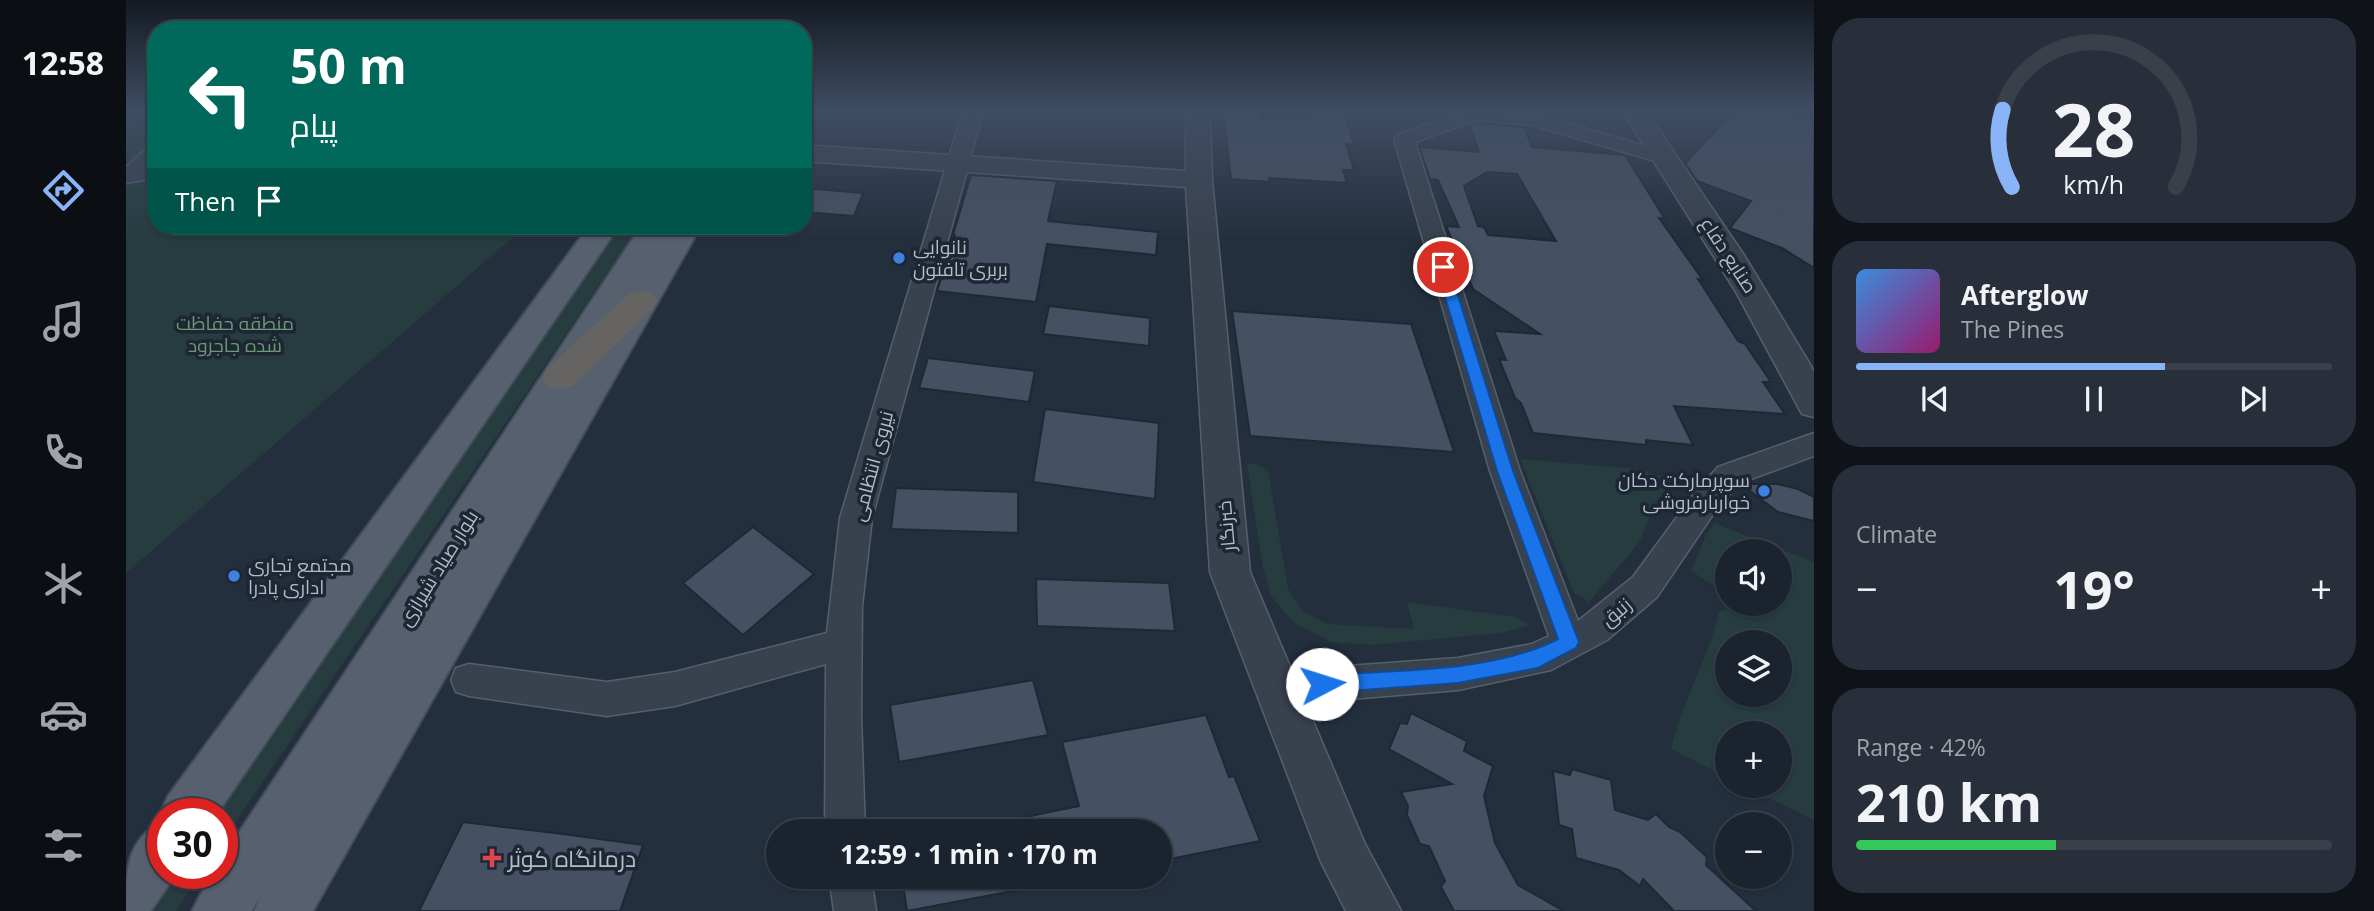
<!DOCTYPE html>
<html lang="en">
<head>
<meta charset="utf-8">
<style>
  :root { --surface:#1b232e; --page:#282f3a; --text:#f1f3f6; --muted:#a0a4aa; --line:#39404a; --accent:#8ab4f8 }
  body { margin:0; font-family:"Open Sans",Cairo,sans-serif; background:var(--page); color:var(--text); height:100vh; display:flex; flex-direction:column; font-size:26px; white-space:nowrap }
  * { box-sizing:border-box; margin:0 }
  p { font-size:23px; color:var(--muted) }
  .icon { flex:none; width:38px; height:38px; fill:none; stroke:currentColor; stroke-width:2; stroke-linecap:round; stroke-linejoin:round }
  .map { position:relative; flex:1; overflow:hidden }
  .details { display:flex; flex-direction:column; gap:18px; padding:18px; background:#0f1319; width:560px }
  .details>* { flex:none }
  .top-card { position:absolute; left:21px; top:21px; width:665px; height:214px; border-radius:28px; box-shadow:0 2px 5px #0004,0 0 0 2px var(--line); background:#00695c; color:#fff; overflow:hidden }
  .controls { position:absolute; left:1589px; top:539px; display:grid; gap:14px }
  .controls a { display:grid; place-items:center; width:77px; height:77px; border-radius:50%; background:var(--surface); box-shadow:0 2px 5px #0004,0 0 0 2px var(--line); font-size:35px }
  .speed { position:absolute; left:21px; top:798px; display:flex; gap:14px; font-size:35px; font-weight:700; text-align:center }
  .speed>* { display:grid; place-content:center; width:91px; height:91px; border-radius:50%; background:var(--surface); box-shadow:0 2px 5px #0004,0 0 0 2px var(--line); line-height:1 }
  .speed .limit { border:10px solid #d22; background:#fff; color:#111 }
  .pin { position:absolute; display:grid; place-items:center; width:60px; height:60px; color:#fff; margin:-30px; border:4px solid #fff; border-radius:50%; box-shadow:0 2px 7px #0007 }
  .me { position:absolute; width:77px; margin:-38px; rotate:85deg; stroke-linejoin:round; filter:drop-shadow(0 0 5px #0008) }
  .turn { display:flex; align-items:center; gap:24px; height:147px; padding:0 28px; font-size:32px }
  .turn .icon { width:91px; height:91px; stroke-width:2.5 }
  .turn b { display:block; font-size:49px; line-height:60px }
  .then { display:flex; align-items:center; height:66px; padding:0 28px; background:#0003; gap:14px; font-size:26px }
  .big { font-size:52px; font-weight:700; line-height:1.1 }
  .details .widget { flex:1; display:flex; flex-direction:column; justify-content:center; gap:10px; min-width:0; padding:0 24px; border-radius:28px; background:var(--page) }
  .details .dial { align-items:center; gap:0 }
  .dial svg { height:182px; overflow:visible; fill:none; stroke:var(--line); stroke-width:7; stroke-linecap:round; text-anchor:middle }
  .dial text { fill:var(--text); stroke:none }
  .song { display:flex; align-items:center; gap:21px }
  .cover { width:84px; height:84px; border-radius:10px; background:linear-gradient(135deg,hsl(210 70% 55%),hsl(320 70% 35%)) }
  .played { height:7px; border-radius:4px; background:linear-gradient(90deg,var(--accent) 65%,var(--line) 65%) }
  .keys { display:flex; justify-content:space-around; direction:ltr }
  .heat { display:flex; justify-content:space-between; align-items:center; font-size:38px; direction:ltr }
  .charge { height:10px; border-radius:5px; background:linear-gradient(90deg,#34c759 42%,var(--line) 0) }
  .trip { position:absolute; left:640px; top:819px; width:406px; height:70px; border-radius:35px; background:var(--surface); box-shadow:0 2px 5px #0004,0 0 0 2px var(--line); font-weight:700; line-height:70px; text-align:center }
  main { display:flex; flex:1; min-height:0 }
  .dock { display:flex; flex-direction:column; width:126px; justify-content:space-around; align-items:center; background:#0b0e12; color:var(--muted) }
  .dock .icon { width:49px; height:49px }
  .dock .on { color:var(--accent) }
  .dock b { font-size:32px; color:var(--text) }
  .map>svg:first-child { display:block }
  .green { fill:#263c3f; fill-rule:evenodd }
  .building { fill:#455162; stroke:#1f2835; stroke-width:2; fill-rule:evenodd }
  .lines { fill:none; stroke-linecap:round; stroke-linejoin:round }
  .minor-casing { stroke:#565f6c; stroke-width:3 }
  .tertiary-casing { stroke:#565f6c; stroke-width:3 }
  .primary-casing { stroke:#414a57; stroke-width:4 }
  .trunk-casing { stroke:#434c59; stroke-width:4 }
  .minor { fill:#38414e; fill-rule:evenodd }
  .tertiary { fill:#38414e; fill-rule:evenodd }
  .primary { fill:#56606e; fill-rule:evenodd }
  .trunk { fill:#656462; fill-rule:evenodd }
  .route { fill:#1a73e8; stroke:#114b97; stroke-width:2 }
  .shop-dot { fill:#3f7fe0; stroke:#1d2633; stroke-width:2.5 }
  .health-dot { fill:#e0444e; stroke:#1d2633; stroke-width:2.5 }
  .labels { text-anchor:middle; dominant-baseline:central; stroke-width:7; stroke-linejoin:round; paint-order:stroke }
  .poi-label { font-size:19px; fill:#b4bcc9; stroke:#1d2633; text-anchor:start }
  .street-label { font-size:19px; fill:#b4bcc9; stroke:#1d2633 }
  .park-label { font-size:19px; fill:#6b9a76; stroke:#1d2633 }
  .near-poi-label { font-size:23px; fill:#b4bcc9; stroke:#1d2633; text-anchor:start }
</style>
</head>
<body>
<main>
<nav class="dock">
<b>12:58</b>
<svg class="icon on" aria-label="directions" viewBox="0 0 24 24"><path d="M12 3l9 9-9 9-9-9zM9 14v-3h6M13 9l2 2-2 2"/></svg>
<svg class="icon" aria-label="music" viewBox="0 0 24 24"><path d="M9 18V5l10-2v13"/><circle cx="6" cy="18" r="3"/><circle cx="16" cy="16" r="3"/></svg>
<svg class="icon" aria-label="phone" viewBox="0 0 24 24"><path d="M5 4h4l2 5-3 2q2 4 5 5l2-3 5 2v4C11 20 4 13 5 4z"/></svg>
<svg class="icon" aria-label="climate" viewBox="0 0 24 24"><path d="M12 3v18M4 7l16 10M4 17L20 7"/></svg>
<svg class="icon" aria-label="car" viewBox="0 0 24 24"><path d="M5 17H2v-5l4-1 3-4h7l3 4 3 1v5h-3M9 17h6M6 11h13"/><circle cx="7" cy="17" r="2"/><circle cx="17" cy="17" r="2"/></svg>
<svg class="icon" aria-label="filters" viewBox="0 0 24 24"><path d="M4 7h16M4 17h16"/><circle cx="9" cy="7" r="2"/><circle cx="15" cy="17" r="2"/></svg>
</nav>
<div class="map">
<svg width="1688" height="911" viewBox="0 0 1688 911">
  <rect width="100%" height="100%" fill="#242f3e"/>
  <g class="green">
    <path d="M0,111h30v115h370l-400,347z"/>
    <path d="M495,226h18l-417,616v-28h-10z"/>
    <path d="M1394,459l117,10 37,11 -19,23 -15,38 -51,61 -15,-9z"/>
    <path d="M1129,463l13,7 20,119 14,22 25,13 87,5 -7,-27 109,15 14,8 -29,8 -129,12 -41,-3 -38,-20 -22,-26 -8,-28 -16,-103z"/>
    <path d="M1588,523l100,39v258l-69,-34h35v-53h-53v44l-56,-28c11,-48 37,-89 48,-137l19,-8h42v-53h-53v43l-36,-23 14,-34zM1654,642v53h-53v-53z"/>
    <path d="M44,873h31l-25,38h-32z"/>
  </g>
  <g class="building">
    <path d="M1097,111h37l1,7 50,2 -2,-8 36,2 9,31 -8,-1 8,26h-11l4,13 -78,-5v4l-38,-3z"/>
    <path d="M1609,111h49l30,11v146l-32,-20 -52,-20 21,-27 -54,-20 -12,-18z"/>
    <path d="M1351,123l47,4 8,20 93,8 40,64 -6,-1 44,62 -5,-1 40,62 7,3 26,38h-8l22,32 -111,-8 19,39 -47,-5v5l-113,-12 -12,-30 -6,-5 -16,-39 7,1 -12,-29 46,3 -67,-45 -27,-63 13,1 -21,-47 -8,-1 -11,-32 60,5 -9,-27zM1361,172l30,2 39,67 -68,-6 -4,-8 -6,-1 -14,-40z"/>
    <path d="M845,175l86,6 -9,40 110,11 -2,23 -109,-11 -11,58 -99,-11 18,-56h-2z"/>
    <path d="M677,188l60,5 -9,23 -51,-4z"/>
    <path d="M923,306l101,12 -1,28 -106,-12z"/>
    <path d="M1106,311l179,13 43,128 -204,-16z"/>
    <path d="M802,358l107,13 -6,31 -110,-14z"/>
    <path d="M919,409l114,14 -4,76 -122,-17z"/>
    <path d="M1619,484h32l21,5 16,8v24l-36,-9 -36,-27z"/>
    <path d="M770,488l122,4v41l-127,-4z"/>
    <path d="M627,527l61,47 -71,61 -60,-52z"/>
    <path d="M910,579l133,4 6,48 -138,-5z"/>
    <path d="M907,680l15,55 -149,27 -9,-57z"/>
    <path d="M1285,713l56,28 -3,10 29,15 -9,30 11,47 23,42 46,26h-110l-13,-24 4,-6 -16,-35 -9,-2 -13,-29 1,-9 -7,-14 51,-8 -63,-35 11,-26 7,1z"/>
    <path d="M1080,715l23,62 5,-1 26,65 -100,20v-30h-148l-1,-11 68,-14 -17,-64z"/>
    <path d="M1446,769l39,11 4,30 33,10 8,-6 13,13 11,5 27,25 -1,8 50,46h-82l-31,-32 -3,7 -21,-16 -43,-12 -4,-29 -13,-4 -6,-54 17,4z"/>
    <path d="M337,822l100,12 80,11 -23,66h-201z"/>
    <path d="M776,877h125l2,11 -122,23z"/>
  </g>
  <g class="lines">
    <defs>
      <g id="minor">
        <path d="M837,111h20l-111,407 -10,88 -1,110 4,115h-40l1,-167 -151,42 -68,10 -138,-20 -13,-4 -5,-12 5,-12 13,-4 138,18 68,-10 152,-39 13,-115z"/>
        <path d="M1338,111l70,2 138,41 4,4 -4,4 -7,2 -133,-39 -55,-5 -62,22 105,329 58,150 55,-44 63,-86 22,-24 96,-34v23l-74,27 -22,24 -61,90 -50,43 -56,30 -93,20 -179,15 -13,-5 -5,-12 5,-12 13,-5 179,-13 74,-14 17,-8 -59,-165 -96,-332 3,-4z"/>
        <path d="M703,877h42l5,34h-42z"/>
      </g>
      <g id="tertiary">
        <path d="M1060,111h24l2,69 38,392 115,272 36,67h-55l-25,-49 -111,-290 -24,-385 -383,-26v-16l383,26z"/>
        <path d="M1496,111h24l98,144 67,111 3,6v45l-12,-3 -66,-122z"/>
        <path d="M30,146v23l-12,11 -18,3v-16l21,-19z"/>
      </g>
      <g id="primary">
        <path d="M463,226h30l-402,588h-54v6l-3,-6 8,-18z"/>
        <path d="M515,226h30l-10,16 10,-16h30l-388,685h-59l6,-14 -8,14h-60l20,-38h10v-15z"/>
        <path d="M37,821v52h14l-26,38h-25c0,-42 0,-71 37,-90z"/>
      </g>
      <path id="trunk" d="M515,291l12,3 4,7 -4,7 -80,78 -13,3 -13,-3 -5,-9 5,-9 82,-74z"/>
    </defs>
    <use href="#minor" class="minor-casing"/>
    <use href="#tertiary" class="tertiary-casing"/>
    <use href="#primary" class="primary-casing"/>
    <use href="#trunk" class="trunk-casing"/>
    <use href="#minor" class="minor"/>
    <use href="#tertiary" class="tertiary"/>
    <use href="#primary" class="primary"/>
    <use href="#trunk" class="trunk"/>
  </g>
  <linearGradient id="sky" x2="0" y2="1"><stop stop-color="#141a22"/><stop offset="0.46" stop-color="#3f4d63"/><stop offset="1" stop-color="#3f4d63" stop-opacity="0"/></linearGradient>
  <rect width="1688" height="239" fill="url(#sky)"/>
  <path class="route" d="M1317,263l6,4 64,204 66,171 -3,6 -38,20 -80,15 -136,10 -7,-3 -3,-6 3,-6 7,-3c74,-5 170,-2 236,-36l-61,-168 -61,-204z"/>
  <g class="shop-dot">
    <circle cx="773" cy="258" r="7"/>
    <circle cx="1638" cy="491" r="7"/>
    <circle cx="108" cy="576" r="7"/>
  </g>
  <path class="health-dot" d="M362.5 847.5h7v7h7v7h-7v7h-7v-7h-7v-7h7z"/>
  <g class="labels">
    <g class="poi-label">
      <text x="787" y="247">نانوایی<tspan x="787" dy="22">بربری تافتون</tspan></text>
      <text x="1624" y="480" text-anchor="end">سوپرمارکت دکان<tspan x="1624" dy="22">خواربارفروشی</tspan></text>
      <text x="122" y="565">مجتمع تجاری<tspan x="122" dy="22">اداری پادرا</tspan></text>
    </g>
    <g class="street-label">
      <text transform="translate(1603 255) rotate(57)">صنایع دفاع</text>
      <text transform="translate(746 466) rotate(-75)">نیروی انتظامی</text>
      <text transform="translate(1100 526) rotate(-95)">خبرنگار</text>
      <text transform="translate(312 568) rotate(-58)">بلوار صیاد شیرازی</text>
      <text transform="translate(1490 612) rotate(-40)">زنبق</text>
    </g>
    <g class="park-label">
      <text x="109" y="323">منطقه حفاظت<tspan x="109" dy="22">شده جاجرود</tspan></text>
    </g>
    <g class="near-poi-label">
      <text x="382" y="858">درمانگاه کوثر</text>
    </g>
  </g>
</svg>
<div class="controls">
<a><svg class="icon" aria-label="sound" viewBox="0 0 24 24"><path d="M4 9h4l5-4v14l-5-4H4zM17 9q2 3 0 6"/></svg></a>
<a><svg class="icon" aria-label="layers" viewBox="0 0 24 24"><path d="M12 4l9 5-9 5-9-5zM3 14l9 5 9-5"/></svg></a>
<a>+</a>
<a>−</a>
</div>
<div class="speed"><div class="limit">30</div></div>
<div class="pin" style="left:1317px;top:267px;background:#d93025"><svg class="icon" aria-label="arrive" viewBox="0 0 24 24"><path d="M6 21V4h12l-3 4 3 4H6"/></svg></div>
<svg class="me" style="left:1196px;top:684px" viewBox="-20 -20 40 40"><circle r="19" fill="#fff"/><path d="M0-13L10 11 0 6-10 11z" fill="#1a73e8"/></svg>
<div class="trip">12:59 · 1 min · 170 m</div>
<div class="top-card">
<div class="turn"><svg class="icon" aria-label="left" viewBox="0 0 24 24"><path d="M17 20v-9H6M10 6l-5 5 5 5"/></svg><div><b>50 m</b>پیام</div></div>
<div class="then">Then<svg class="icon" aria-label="arrive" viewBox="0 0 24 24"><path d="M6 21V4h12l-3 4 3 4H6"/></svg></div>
</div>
</div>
<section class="details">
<div class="widget dial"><svg viewBox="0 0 100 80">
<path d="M14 69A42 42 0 1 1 86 69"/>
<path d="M14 69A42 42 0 0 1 10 35" stroke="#8ab4f8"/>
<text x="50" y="56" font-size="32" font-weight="700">28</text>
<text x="50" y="72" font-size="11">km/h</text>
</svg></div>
<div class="widget">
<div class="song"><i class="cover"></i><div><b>Afterglow</b><p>The Pines</p></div></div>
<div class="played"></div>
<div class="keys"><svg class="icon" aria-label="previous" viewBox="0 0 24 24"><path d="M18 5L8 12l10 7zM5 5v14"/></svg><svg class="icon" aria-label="pause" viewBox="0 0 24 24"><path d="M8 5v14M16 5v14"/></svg><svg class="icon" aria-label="next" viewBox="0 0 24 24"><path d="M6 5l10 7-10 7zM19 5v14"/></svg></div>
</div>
<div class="widget"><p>Climate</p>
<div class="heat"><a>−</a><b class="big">19°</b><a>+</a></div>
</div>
<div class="widget"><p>Range · 42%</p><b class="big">210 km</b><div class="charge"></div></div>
</section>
</main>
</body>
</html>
